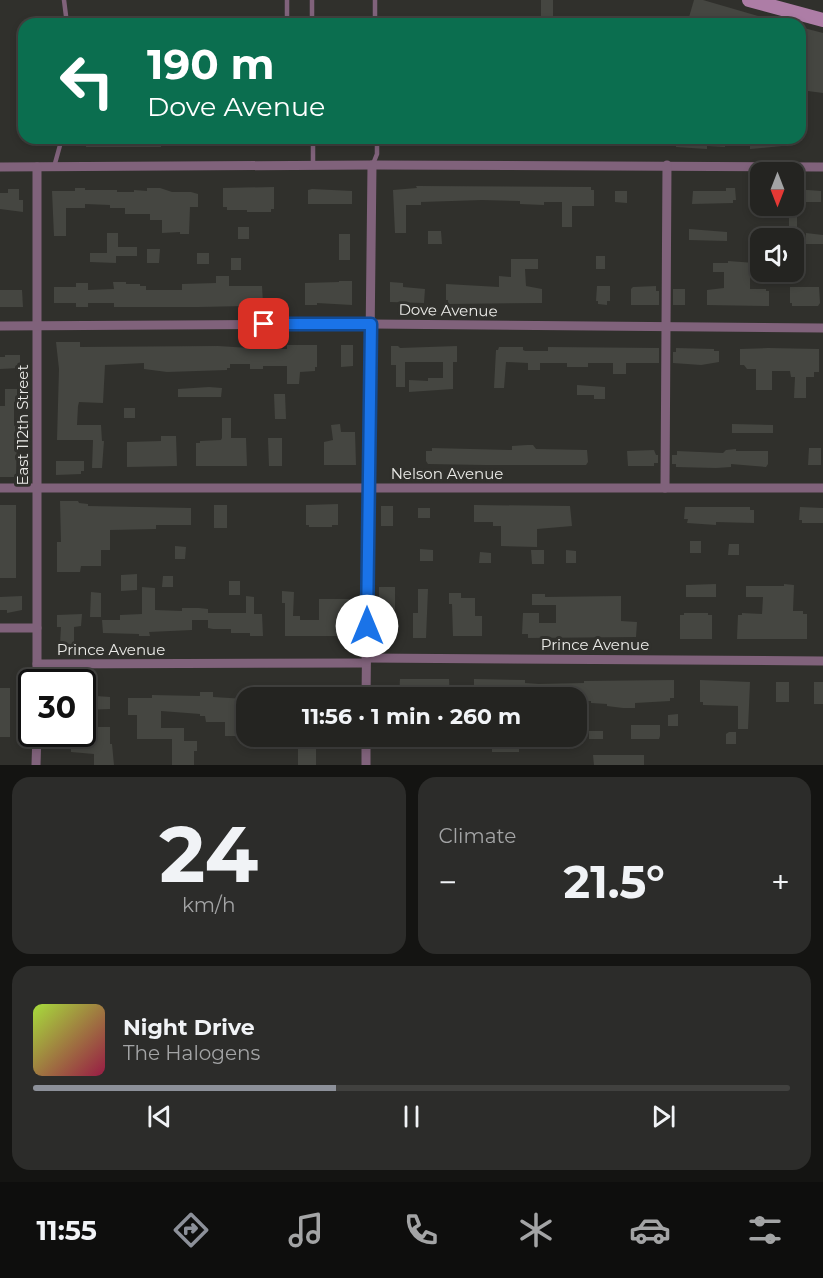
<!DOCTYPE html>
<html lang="en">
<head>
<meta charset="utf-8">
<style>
  :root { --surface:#242421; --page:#2c2c2a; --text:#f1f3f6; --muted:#a3a4a5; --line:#41413f; --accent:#8c9099 }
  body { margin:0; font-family:Montserrat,sans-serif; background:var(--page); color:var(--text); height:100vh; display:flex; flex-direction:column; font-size:22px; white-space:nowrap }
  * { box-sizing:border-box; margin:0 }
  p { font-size:20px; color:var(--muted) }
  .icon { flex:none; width:33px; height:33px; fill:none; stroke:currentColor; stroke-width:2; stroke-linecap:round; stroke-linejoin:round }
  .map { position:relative; height:765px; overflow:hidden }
  .details { display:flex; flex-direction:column; gap:12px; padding:12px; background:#141412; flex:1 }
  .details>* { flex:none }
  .banner { position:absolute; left:18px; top:18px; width:788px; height:126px; border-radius:18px; box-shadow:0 3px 9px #0003,0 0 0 2px var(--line); background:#0b6e4f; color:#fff; overflow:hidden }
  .needle { width:39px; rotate:180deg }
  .fabs { position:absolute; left:750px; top:162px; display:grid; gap:12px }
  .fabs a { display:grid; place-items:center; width:54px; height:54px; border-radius:12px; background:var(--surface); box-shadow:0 3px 9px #0003,0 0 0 2px var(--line); font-size:30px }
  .speed { position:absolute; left:18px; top:669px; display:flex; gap:12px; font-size:30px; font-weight:700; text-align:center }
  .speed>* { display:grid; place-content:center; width:78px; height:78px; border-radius:50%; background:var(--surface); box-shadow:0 3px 9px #0003,0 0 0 2px var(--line); line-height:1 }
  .speed .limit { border:3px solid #111; border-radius:9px; background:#fff; color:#111 }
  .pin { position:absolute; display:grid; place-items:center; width:51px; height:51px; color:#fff; margin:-26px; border-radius:12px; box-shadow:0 3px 9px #0006 }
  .me { position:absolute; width:66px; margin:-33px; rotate:0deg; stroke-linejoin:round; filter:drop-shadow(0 0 4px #0008) }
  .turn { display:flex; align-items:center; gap:21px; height:126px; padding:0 30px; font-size:27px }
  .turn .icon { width:78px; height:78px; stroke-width:2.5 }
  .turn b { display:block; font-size:42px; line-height:51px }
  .big { font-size:45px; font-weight:700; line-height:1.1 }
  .details .tile { flex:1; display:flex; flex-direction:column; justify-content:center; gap:9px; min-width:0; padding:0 21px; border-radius:18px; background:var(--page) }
  .details .dial { align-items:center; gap:0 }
  .dial b { font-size:78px; line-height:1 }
  .song { display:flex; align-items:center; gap:18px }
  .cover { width:72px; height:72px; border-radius:9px; background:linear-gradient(135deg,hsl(80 70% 55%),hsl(340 70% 35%)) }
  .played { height:6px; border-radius:3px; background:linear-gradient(90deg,var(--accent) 40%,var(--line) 40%) }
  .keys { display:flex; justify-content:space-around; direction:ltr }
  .heat { display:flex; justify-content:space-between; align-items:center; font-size:33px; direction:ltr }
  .details .tiles { flex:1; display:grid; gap:12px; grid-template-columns:1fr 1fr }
  .tile:last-child { grid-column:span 2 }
  .trip { position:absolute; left:236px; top:687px; width:351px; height:60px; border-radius:18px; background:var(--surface); box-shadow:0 3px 9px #0003,0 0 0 2px var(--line); font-weight:700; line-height:60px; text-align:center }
  .tabs { display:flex; height:96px; justify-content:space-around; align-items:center; background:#0e0e0d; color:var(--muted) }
  .tabs .icon { width:42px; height:42px }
  .tabs .current { color:var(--accent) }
  .tabs b { font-size:27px; color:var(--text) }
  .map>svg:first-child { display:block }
  .building { fill:#454641 }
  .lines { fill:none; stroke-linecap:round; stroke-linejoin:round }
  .lane { stroke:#80627b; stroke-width:4.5 }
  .street { stroke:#80627b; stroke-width:9 }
  .secondary { stroke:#ad7da6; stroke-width:14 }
  .route-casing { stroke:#114b97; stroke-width:15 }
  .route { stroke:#1a73e8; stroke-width:10 }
  .labels { text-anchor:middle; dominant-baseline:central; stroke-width:6; stroke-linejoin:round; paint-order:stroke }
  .street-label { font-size:15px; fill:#ebebe8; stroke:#30302c }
</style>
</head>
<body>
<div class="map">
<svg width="823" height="765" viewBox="0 0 823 765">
  <rect width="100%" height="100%" fill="#30302c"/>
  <g class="building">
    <rect x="541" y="0" width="12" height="24"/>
    <path d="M694,0h9l76,22 -1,2h-91z"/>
    <path d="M800,27l23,6v60l-23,-3z"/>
    <rect x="86" y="138" width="75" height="9"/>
    <path d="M568,138h57v8l-57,-1z"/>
    <path d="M676,138h49v9l-18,-1v3l-31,-2z"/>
    <path d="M750,138h32v8l-32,3z"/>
    <path d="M416,186l175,1v3h3v16h-22v21h-10v-25h-18v3l-24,-1v-3l-38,-1 -61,2v3h-15v28h-11l-2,-43 24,-2z"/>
    <path d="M274,187v22h-3v3h-24v-2h-20v-3h-4v-19z"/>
    <path d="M75,188h10v2h32v2h17v-2l13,1v-3h13l12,4h19l7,2v13h-8l-1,27h-9v-2l-18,1v-13h-12v-6h-25v-6h-15v-3l-25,-1v4h-19v28h-12l-2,-45h23z"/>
    <path d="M726,188h9l1,12h-3v3l-41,1 1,-13h33z"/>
    <path d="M8,189h11v11h4v12l-23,-3v-16h8z"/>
    <path d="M312,189l40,2v13h-44v-14z"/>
    <path d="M794,189l27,2v11h-17v7h-7v20h-8v-15h-11v-8h16z"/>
    <path d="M615,191h12v12l-12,-1z"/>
    <rect x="238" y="227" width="11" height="12"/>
    <path d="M689,229l38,3v9l-38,-1z"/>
    <path d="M428,231h13l1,13h-14z"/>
    <path d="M107,233h11v14h19v9h-21v7l-26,-1v-9h17z"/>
    <path d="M806,233l17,2v9h-17z"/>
    <rect x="339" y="234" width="11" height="26"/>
    <path d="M147,249h13l-1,14h-12z"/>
    <rect x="197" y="253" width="12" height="11"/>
    <rect x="596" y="256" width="9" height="13"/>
    <rect x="231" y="258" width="10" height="12"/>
    <path d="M511,259h27v10h-13l1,17 16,3v14l-94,1v-4h-2v-16l53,3v-11l12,1z"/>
    <path d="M728,261l27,2v10h-5v16h16v2h3v15l-62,-1v-15l17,-2v-16h-11v-9h15z"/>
    <path d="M216,276h13v10h33l1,17 -18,1v2l-46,1h-85v-4h-26v4h-12v-4h-22v-16h22v-4h12v7l26,-1 -1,-7h13v2h14v2h6v4h36v-6l34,-1z"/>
    <path d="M339,281h13v24l-35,-2v2h-12v-22l34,-1z"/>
    <path d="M390,282l13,1v4l22,2 -1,14 -34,-1z"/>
    <path d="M597,286h13v15h-3v4l-9,-1v-3h-2z"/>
    <path d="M656,286v5h3v14h-28v-16l2,-2z"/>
    <path d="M790,287h29l1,16 -2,3h-26v-3h-2z"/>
    <rect x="673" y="289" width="12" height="16"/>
    <path d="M0,290h22l1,17h-23z"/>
    <path d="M56,342h24v5l138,-1 32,2 1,-3h11l1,4h24v-4h30v22h-2v4l-15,1 -1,12h-12v-18h-24v3h-13v-5h-20v4h-3v2l-60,2 -23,-3v-6l-39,2 -2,38 -24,-1 -1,4 -1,19h24l1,16h2l-2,27h-10l1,-28h-36l2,-71z"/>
    <path d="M341,345h12v21l-12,1z"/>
    <path d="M391,346h7l2,2 57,-2v16h-4v27l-44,3v-12l19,1v-3h15v-16h-38v25h-9v-22h-5z"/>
    <path d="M499,347h24v3l2,1h23v-4l111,1v15h-33v11h-13v-11h-25v4h-21v-4h-27v7h-12v-7l-22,-1 -2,26h-10l2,-38h2z"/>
    <path d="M676,348l38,1v2h5v11l-18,3 -28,-2v-11h3z"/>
    <path d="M768,348l51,1v23h-5v5h-8v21h-12l1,-21h-4l-1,-6h-18v19h-16v-21h-9l-3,-4h-4v-16z"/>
    <path d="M5,355h15v13l-20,1v-12h5z"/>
    <path d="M577,385l28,2v12h-11v-4h-17z"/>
    <path d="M209,387l13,1 -1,9h-43v-8z"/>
    <path d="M5,389h12v13h-3v24l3,-1 -1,52h-16v-71h5z"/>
    <path d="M274,394h11l1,25h-11z"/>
    <rect x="124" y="408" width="11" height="10"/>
    <path d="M222,418h9v20h15l1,28h-51v-23h4v-2l21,-1 1,-2z"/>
    <path d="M340,424l1,8h14l1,33h-32v-23l9,-2 -2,-15z"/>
    <path d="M732,424l41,1v8h-41z"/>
    <path d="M161,436h15l1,30 -50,1v-25l34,-1z"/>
    <path d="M268,438h14v28h-13z"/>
    <path d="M527,445h6l3,4 51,1 1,12 -2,3h-101l-57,-1 -2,-3v-10h6v-3l80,2v-4z"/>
    <path d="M809,448h12v17h-13z"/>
    <path d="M736,449v2h32v13l-2,3 -35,-3v3l-15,1 -40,-1v-3h-4v-9h5v-4l46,2 3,-3z"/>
    <path d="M654,450l2,5h2v8h-4v3h-26l-1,-15z"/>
    <path d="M56,461h28v10h-3v3l-25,1z"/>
    <path d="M60,501h18l1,2 9,1v2l103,2v17h-35v4l-46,1v20h-9v16h-20l-1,6h-23v-30h4z"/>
    <path d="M338,504v21h-6v2h-23v-2h-3v-20z"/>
    <rect x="0" y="505" width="16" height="73"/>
    <rect x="214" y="505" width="13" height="23"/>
    <path d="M474,505l96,1 2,20 -35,3v18l-36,-1v-20h-8v-4h-19z"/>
    <rect x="381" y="506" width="12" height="20"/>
    <path d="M685,507h65v3h4v13l-38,-1v3l-29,-2 1,-4h-4z"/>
    <path d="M800,507l23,1v15h-21v-3h-3z"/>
    <rect x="418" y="508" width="12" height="10"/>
    <rect x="690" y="541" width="11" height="12"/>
    <path d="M729,544h10v11h-11z"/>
    <path d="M175,546l11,1 -1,12h-10z"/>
    <path d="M420,549l13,1v11h-13z"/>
    <path d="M531,550h13v14h-12z"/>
    <path d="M566,550l10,1v12h-10z"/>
    <path d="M480,552l11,1v10h-12z"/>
    <path d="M137,574v16l-16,1v-16z"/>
    <path d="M163,576h10v11h-11z"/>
    <rect x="229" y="581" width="11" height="14"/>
    <path d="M716,584v13h-30v-12z"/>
    <path d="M784,584l10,1 -1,26h10v3h4v25h-70l1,-24h4v-2l20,1 1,-17h-17v-11h38z"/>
    <path d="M142,587l13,1v22l27,1v-3h17l9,1v4h38v-17l8,1v17h8l1,22h-13v-3h-19v-4h-18l-5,-1v-8h-16v10l-43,2 1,4h-11v-2l-36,-1 -1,-13h18v-5l22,-1z"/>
    <rect x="379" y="587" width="16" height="50"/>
    <path d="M418,589h10l-2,49h-13v-25h5z"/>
    <path d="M282,591l12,1 -1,24h7v4h19v-21h30l-1,22h7v15h-70v-33h-3z"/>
    <path d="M91,592l10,1v24h-11z"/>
    <path d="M449,593h12v5h14v18h7v20h-29l-1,-32h-3z"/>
    <path d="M532,594h13v3l76,-1v25l16,1 -1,15 -108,1v-4h-6l1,-21h16v10h17v-18h-24z"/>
    <path d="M22,596v14l-15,3v-3h-7v-13z"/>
    <path d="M684,613h24v2h4v24h-32v-24h4z"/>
    <path d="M82,614l-1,12 -7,1v18h-14l1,-18h-4v-12z"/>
    <path d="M400,679h49l1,19 -51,-1z"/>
    <path d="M474,679l51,1v3l14,1 45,-1v-2l90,-1v18h-4v3l-35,2v5h-12l-16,-2v-2l-16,-1v-2h-15v-3h-102z"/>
    <path d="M700,680l50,2 -2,47h-10v-23l-35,-1v-3h-3z"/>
    <rect x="776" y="682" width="13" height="20"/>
    <rect x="814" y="682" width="9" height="22"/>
    <rect x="0" y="688" width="10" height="49"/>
    <path d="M200,692h13v5l33,2v37h-21v-14h-19l-1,-6h-5v-2l-39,-3v17h23v13h13v10h-3v14h-22v-26h-35v-24h-9v-17h24v-3l48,1z"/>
    <path d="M82,695l28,2v12l-28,1z"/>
    <path d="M678,714v12h-10v-11z"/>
    <path d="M631,725h29v11l-1,3h-28z"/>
    <path d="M82,727h28v17h2l2,21h-20v-11l-23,-2v-18h11z"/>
    <rect x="589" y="731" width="14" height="8"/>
    <path d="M729,732h7v12h-10v-10z"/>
    <path d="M316,738v27h-18v-17l-12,1v-10z"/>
    <rect x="492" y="741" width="27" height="11"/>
    <path d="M593,755h51v10h-50z"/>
  </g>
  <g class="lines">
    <g class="lane">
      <path d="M64,0l3,24"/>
      <path d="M312,0v24"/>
      <path d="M287,24v-24"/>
      <path d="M375,24v-24"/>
      <path d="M313,138v27"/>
      <path d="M373,164l4,-10v-16"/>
      <path d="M54,167l8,-29"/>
    </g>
    <g class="street">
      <path d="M0,167l372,-2 451,2"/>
      <path d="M37,167v515"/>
      <path d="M0,326l371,-2 452,4"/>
      <path d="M0,488h823"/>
      <path d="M665,488l2,-323"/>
      <path d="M0,628h37"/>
      <path d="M366,658l457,3"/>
      <path d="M37,664l329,-1"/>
      <path d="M366,698l6,-533"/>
      <path d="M366,736v29"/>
      <path d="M36,765l1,-31"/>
    </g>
    <path class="secondary" d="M749,0l74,20"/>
  </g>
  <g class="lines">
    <defs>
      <path id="route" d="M264,324h107l-4,302"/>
    </defs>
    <use href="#route" class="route-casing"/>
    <use href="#route" class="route"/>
  </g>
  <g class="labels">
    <g class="street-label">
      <text transform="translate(448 310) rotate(1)">Dove Avenue</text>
      <text transform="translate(22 425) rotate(-90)">East 112th Street</text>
      <text x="447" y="473">Nelson Avenue</text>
      <text x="595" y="644">Prince Avenue</text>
      <text x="111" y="649">Prince Avenue</text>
    </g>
  </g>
</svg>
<div class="fabs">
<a><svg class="needle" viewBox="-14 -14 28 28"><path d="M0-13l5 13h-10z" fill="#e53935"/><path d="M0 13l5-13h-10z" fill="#a3a4a5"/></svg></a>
<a><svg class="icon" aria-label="sound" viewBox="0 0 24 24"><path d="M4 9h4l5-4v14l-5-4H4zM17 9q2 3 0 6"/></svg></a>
</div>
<div class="speed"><div class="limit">30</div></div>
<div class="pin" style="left:264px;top:324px;background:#d93025"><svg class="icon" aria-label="arrive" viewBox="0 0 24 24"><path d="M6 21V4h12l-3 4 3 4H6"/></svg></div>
<svg class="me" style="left:367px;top:626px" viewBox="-20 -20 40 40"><circle r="19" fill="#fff"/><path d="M0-13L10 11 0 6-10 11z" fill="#1a73e8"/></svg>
<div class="trip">11:56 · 1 min · 260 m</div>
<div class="banner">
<div class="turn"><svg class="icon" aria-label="left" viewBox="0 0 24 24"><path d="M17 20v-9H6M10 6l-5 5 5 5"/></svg><div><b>190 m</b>Dove Avenue</div></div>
</div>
</div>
<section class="details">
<div class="tiles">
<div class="tile dial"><b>24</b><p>km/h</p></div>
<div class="tile"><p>Climate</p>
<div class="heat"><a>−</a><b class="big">21.5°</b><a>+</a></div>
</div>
<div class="tile">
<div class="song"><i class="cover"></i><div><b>Night Drive</b><p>The Halogens</p></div></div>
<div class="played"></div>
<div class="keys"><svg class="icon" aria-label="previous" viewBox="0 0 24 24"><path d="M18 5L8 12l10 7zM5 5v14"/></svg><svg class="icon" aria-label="pause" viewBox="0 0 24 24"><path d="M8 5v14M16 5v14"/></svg><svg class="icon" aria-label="next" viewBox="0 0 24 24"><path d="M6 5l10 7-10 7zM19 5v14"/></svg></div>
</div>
</div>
</section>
<nav class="tabs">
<b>11:55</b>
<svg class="icon current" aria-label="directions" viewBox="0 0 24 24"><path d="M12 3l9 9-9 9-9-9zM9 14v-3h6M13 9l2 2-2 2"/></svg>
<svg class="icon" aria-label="music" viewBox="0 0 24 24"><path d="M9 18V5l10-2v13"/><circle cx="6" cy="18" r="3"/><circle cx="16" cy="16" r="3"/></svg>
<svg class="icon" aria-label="phone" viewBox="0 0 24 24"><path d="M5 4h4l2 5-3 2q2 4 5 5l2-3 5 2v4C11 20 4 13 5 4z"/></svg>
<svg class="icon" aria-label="climate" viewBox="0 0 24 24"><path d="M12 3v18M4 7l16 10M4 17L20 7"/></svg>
<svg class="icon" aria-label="car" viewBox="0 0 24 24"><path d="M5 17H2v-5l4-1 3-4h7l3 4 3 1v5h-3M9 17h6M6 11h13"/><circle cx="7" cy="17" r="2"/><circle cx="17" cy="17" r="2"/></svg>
<svg class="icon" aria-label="filters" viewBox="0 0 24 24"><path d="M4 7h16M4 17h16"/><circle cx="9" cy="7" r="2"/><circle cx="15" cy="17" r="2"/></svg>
</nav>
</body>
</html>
